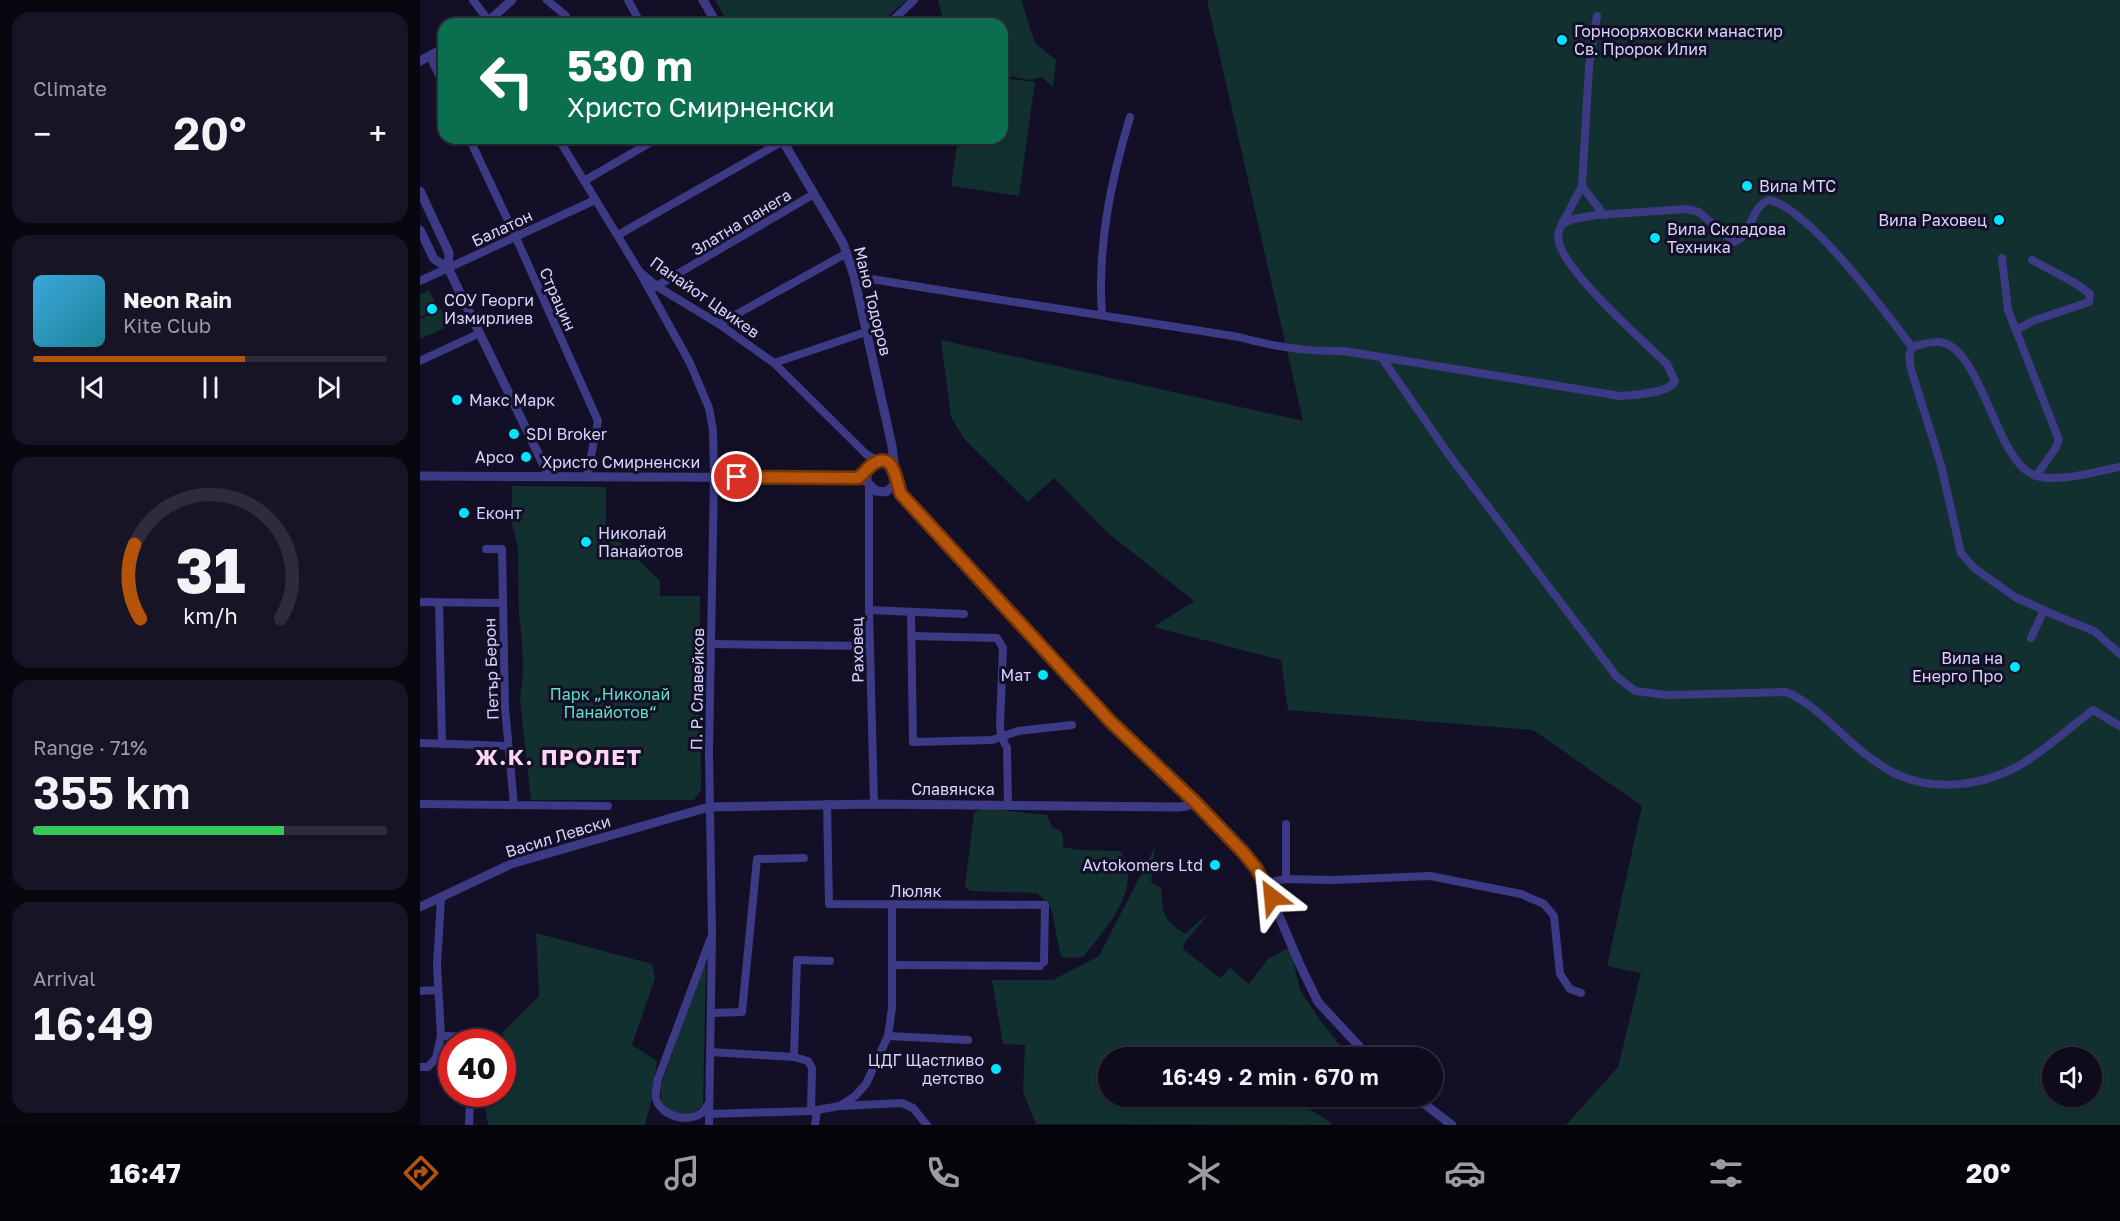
<!DOCTYPE html>
<html lang="en">
<head>
<meta charset="utf-8">
<style>
  :root { --surface:#0e0b1c; --page:#171425; --text:#f1f3f6; --muted:#9b9ba3; --line:#2e2b3b; --accent:#b45309 }
  body { margin:0; font-family:"Golos Text",sans-serif; background:var(--page); color:var(--text); height:100vh; display:flex; flex-direction:column; font-size:22px; white-space:nowrap }
  * { box-sizing:border-box; margin:0 }
  p { font-size:20px; color:var(--muted) }
  .icon { flex:none; width:33px; height:33px; fill:none; stroke:currentColor; stroke-width:2; stroke-linecap:round; stroke-linejoin:round }
  .map { position:relative; flex:1; overflow:hidden }
  .side { display:flex; flex-direction:column; gap:12px; padding:12px; background:#08060f; width:420px }
  .side>* { flex:none }
  .guide { position:absolute; left:18px; top:18px; width:570px; height:126px; border-radius:18px; box-shadow:0 2px 4px #0004,0 0 0 2px var(--line); background:#0b6e4f; color:#fff; overflow:hidden }
  .controls { position:absolute; left:1622px; top:1047px; display:grid; gap:12px }
  .controls a { display:grid; place-items:center; width:60px; height:60px; border-radius:50%; background:var(--surface); box-shadow:0 2px 4px #0004,0 0 0 2px var(--line); font-size:30px }
  .speed { position:absolute; left:18px; top:1029px; display:flex; gap:12px; font-size:30px; font-weight:700; text-align:center }
  .speed>* { display:grid; place-content:center; width:78px; height:78px; border-radius:50%; background:var(--surface); box-shadow:0 2px 4px #0004,0 0 0 2px var(--line); line-height:1 }
  .speed .limit { border:9px solid #d22; background:#fff; color:#111 }
  .pin { position:absolute; display:grid; place-items:center; width:51px; height:51px; color:#fff; margin:-26px; border:3px solid #fff; border-radius:50%; box-shadow:0 2px 6px #0007 }
  .me { position:absolute; width:66px; margin:-33px; rotate:331deg; stroke-linejoin:round; filter:drop-shadow(0 0 4px #0008) }
  .turn { display:flex; align-items:center; gap:21px; height:126px; padding:0 30px; font-size:27px }
  .turn .icon { width:78px; height:78px; stroke-width:2.5 }
  .turn b { display:block; font-size:42px; line-height:51px }
  .big { font-size:45px; font-weight:600; line-height:1.1 }
  .side .widget { flex:1; display:flex; flex-direction:column; justify-content:center; gap:9px; min-width:0; padding:0 21px; border-radius:18px; background:var(--page) }
  .side .dial { align-items:center; gap:0 }
  .dial svg { height:156px; overflow:visible; fill:none; stroke:var(--line); stroke-width:7; stroke-linecap:round; text-anchor:middle }
  .dial text { fill:var(--text); stroke:none }
  .song { display:flex; align-items:center; gap:18px }
  .cover { width:72px; height:72px; border-radius:9px; background:linear-gradient(135deg,hsl(200 70% 55%),hsl(190 70% 35%)) }
  .played { height:6px; border-radius:3px; background:linear-gradient(90deg,var(--accent) 60%,var(--line) 60%) }
  .keys { display:flex; justify-content:space-around; direction:ltr }
  .heat { display:flex; justify-content:space-between; align-items:center; font-size:33px; direction:ltr }
  .charge { height:9px; border-radius:4px; background:linear-gradient(90deg,#34c759 71%,var(--line) 0) }
  .trip { position:absolute; left:678px; top:1047px; width:345px; height:60px; border-radius:30px; background:var(--surface); box-shadow:0 2px 4px #0004,0 0 0 2px var(--line); font-weight:600; line-height:60px; text-align:center }
  .dock { display:flex; height:96px; justify-content:space-around; align-items:center; background:#06040b; color:var(--muted) }
  .dock .icon { width:42px; height:42px }
  .dock .on { color:var(--accent) }
  .dock b { font-size:27px; color:var(--text) }
  main { display:flex; flex:1; min-height:0 }
  .map>svg:first-child { display:block }
  .green { fill:#12302f; fill-rule:evenodd }
  .lines { fill:none; stroke-linecap:round; stroke-linejoin:round }
  .minor { stroke:#3d3a85; stroke-width:8 }
  .tertiary { stroke:#3d3a85; stroke-width:9 }
  .route-casing { stroke:#753606; stroke-width:15 }
  .route { stroke:#b45309; stroke-width:10 }
  .poi-dot { fill:#00e5ff; stroke:#130f26; stroke-width:2 }
  .labels { text-anchor:middle; dominant-baseline:central; stroke-width:6; stroke-linejoin:round; paint-order:stroke }
  .poi-label { font-size:16px; fill:#d9d4ff; stroke:#130f26; text-anchor:start }
  .street-label { font-size:16px; fill:#d9d4ff; stroke:#130f26 }
  .park-label { font-size:16px; fill:#5fe0c0; stroke:#130f26 }
  .district-label { font-size:22px; font-weight:bold; letter-spacing:1.5px; fill:#ffd6f0; stroke:#130f26 }
</style>
</head>
<body>
<main>
<section class="side">
<div class="widget"><p>Climate</p>
<div class="heat"><a>−</a><b class="big">20°</b><a>+</a></div>
</div>
<div class="widget">
<div class="song"><i class="cover"></i><div><b>Neon Rain</b><p>Kite Club</p></div></div>
<div class="played"></div>
<div class="keys"><svg class="icon" aria-label="previous" viewBox="0 0 24 24"><path d="M18 5L8 12l10 7zM5 5v14"/></svg><svg class="icon" aria-label="pause" viewBox="0 0 24 24"><path d="M8 5v14M16 5v14"/></svg><svg class="icon" aria-label="next" viewBox="0 0 24 24"><path d="M6 5l10 7-10 7zM19 5v14"/></svg></div>
</div>
<div class="widget dial"><svg viewBox="0 0 100 80">
<path d="M14 69A42 42 0 1 1 86 69"/>
<path d="M14 69A42 42 0 0 1 11 31" stroke="#b45309"/>
<text x="50" y="56" font-size="32" font-weight="700">31</text>
<text x="50" y="72" font-size="11">km/h</text>
</svg></div>
<div class="widget"><p>Range · 71%</p><b class="big">355 km</b><div class="charge"></div></div>
<div class="widget"><p>Arrival</p><b class="big">16:49</b></div>
</section>
<div class="map">
<svg width="1700" height="1125" viewBox="0 0 1700 1125">
  <rect width="100%" height="100%" fill="#130f26"/>
  <g class="green">
    <path d="M295,0h192l-29,24h-48l1,-6 -10,-1 -1,7h-91z"/>
    <path d="M518,0h83l14,43 21,17 -3,27 -12,-10 -11,3 -28,-5v-51h-55l-3,-1z"/>
    <path d="M787,0h913v1125h-554l52,-58 23,-94 -34,-7 35,-160 -109,-76 -245,-20 -7,-50 -127,-33 40,-26 -86,-68 -54,-55 -26,24 -63,-62 -14,-23 -10,-77 362,81zM1632,1058h39v38h-39z"/>
    <path d="M582,78l33,4 -16,114 -68,-10 7,-48h44z"/>
    <path d="M9,290l9,19 -18,8v-23z"/>
    <path d="M21,309l8,17 -29,13v-20z"/>
    <path d="M92,486l94,1v42l54,52v15h40l1,194 -7,10h-163l-11,-101 3,-23 -1,-38 -3,-22 -1,-68 -6,-24z"/>
    <path d="M562,808l65,7 5,12c12,4 11,8 11,20l14,3 43,1c25,38 -15,77 -36,105l-9,2 -14,-1 -9,-45 -5,-10 -10,-9 -67,-2 -5,-5 9,-73z"/>
    <path d="M735,847l-4,35 10,6c2,26 1,31 24,46l26,-23 -26,31 -2,7 37,29 10,-10 19,16 19,-25 22,-12 10,43 20,30 19,24 16,13 -247,1v38l208,1 -7,12 20,12 3,4 -296,-1 -13,-32 2,-47 -22,-1 -11,-64h61l46,-24z"/>
    <path d="M116,933l116,31 3,14 -23,67 25,16 -6,41 -6,23h-157l-3,-21 6,-10h11l1,-62 36,-36z"/>
    <path d="M286,965l-3,139c-9,13 -31,16 -40,0 -3,-6 -2,-13 -2,-19l42,-119z"/>
  </g>
  <g class="lines">
    <g class="minor">
      <path d="M53,0l18,24"/>
      <path d="M127,0l18,15 5,9"/>
      <path d="M208,0l13,24"/>
      <path d="M469,24l25,-24"/>
      <path d="M10,56l14,30"/>
      <path d="M49,138l44,93 85,190 -11,55"/>
      <path d="M138,138l81,133 19,16 61,37 55,39 92,91 13,8"/>
      <path d="M215,138l6,10"/>
      <path d="M164,181l74,-43"/>
      <path d="M1162,186l22,29"/>
      <path d="M1142,224l20,-38 7,-119 8,-51"/>
      <path d="M198,235l165,-94"/>
      <path d="M1582,258l6,52 51,130 -4,9 -19,27"/>
      <path d="M219,271l51,92 19,45 4,22 1,47 -5,275 3,182 -3,191"/>
      <path d="M434,276c128,22 257,40 385,61 35,10 68,15 105,14l276,45c14,-1 48,-2 55,-15l-8,-17c-25,-24 -102,-92 -108,-122 -2,-8 0,-12 3,-18l11,-5 24,-4 89,-6 13,3 35,30c19,-7 16,-35 35,-42 40,8 116,112 143,147 8,-2 18,-6 27,-5 42,3 56,118 95,133 22,9 63,-4 86,-8"/>
      <path d="M0,281l175,-81"/>
      <path d="M235,287l159,-93"/>
      <path d="M682,314c-5,-67 9,-134 28,-197"/>
      <path d="M299,324l128,-71"/>
      <path d="M1596,330l19,-10 54,-18 1,-8 -15,-11 -43,-23"/>
      <path d="M1492,347l-3,9 2,13 30,96 20,88 13,15 41,29 37,17 42,17 26,23"/>
      <path d="M962,358l67,97 168,222 18,14 31,4 120,-3c31,13 53,42 79,62 10,7 20,15 31,20 39,18 87,12 124,-9 26,-15 49,-37 73,-55l27,16"/>
      <path d="M0,361l60,-28"/>
      <path d="M354,363l92,-31"/>
      <path d="M449,486v124l5,194"/>
      <path d="M66,549h16l3,159 9,97"/>
      <path d="M0,602l82,1"/>
      <path d="M19,603l3,141"/>
      <path d="M449,610l95,4"/>
      <path d="M491,612l2,130 79,-2 26,-9 54,-6"/>
      <path d="M491,636l86,2 6,10 -3,76 1,12 6,12 1,57"/>
      <path d="M1611,638l13,-28"/>
      <path d="M291,644l159,2"/>
      <path d="M0,743l88,3"/>
      <path d="M0,804l188,2"/>
      <path d="M407,804l2,100 216,1 -1,57"/>
      <path d="M866,824v55"/>
      <path d="M845,883l21,-4 47,1 97,-4 91,18 23,10 10,12 6,58 10,15 11,4"/>
      <path d="M473,965l147,1"/>
      <path d="M0,991l17,-1"/>
      <path d="M291,1013l31,-1 15,-153 47,-1"/>
      <path d="M21,1036l39,1 5,2v3"/>
      <path d="M468,1036l80,4"/>
      <path d="M290,1052l84,5 14,4 4,7 -1,43"/>
      <path d="M374,1057l3,-97 33,1"/>
      <path d="M0,1067h8l8,-9 5,-22 -4,-71 4,-67"/>
      <path d="M421,1105l14,-9 11,-12 22,-48 4,-28v-104"/>
      <path d="M287,1106c-9,19 -44,14 -51,-7 -1,-6 1,-14 2,-20l52,-139"/>
      <path d="M288,1114l103,-3 29,-5 62,-3 11,5 14,17"/>
      <path d="M49,1125l1,-23 3,-8"/>
      <path d="M395,1125l2,-15"/>
    </g>
    <g class="tertiary">
      <path d="M283,0l14,24"/>
      <path d="M65,24l27,-24"/>
      <path d="M0,61l24,-13"/>
      <path d="M361,138l62,105 11,33 38,170 3,24"/>
      <path d="M0,191l29,62 -1,15 101,208"/>
      <path d="M0,230l14,29 14,9"/>
      <path d="M0,476l438,2 9,4"/>
      <path d="M438,478c6,-4 9,-9 14,-13 14,-10 27,4 24,18l-10,9 -10,-1 -9,-9v-11"/>
      <path d="M477,478l4,16 209,227 84,80 49,51 22,31 35,82 18,37 52,56"/>
      <path d="M0,907l91,-43 198,-57 165,-3 305,3 8,-1 7,-5"/>
      <path d="M994,1096l38,29"/>
    </g>
  </g>
  <g class="lines">
    <defs>
      <path id="route" d="M317,477l121,1c6,-4 9,-10 15,-14 22,-14 23,19 28,30l209,227 84,80 49,51 13,16 16,29"/>
    </defs>
    <use href="#route" class="route-casing"/>
    <use href="#route" class="route"/>
  </g>
  <g class="poi-dot">
    <circle cx="1142" cy="40" r="6"/>
    <circle cx="1327" cy="186" r="6"/>
    <circle cx="1579" cy="220" r="6"/>
    <circle cx="1235" cy="238" r="6"/>
    <circle cx="12" cy="309" r="6"/>
    <circle cx="37" cy="400" r="6"/>
    <circle cx="94" cy="434" r="6"/>
    <circle cx="106" cy="457" r="6"/>
    <circle cx="44" cy="513" r="6"/>
    <circle cx="166" cy="542" r="6"/>
    <circle cx="1595" cy="667" r="6"/>
    <circle cx="623" cy="675" r="6"/>
    <circle cx="795" cy="865" r="6"/>
    <circle cx="576" cy="1069" r="6"/>
  </g>
  <g class="labels">
    <g class="poi-label">
      <text x="1154" y="31">Горнооряховски манастир<tspan x="1154" dy="18">Св. Пророк Илия</tspan></text>
      <text x="1339" y="186">Вила МТС</text>
      <text x="1567" y="220" text-anchor="end">Вила Раховец</text>
      <text x="1247" y="229">Вила Складова<tspan x="1247" dy="18">Техника</tspan></text>
      <text x="24" y="300">СОУ Георги<tspan x="24" dy="18">Измирлиев</tspan></text>
      <text x="49" y="400">Макс Марк</text>
      <text x="106" y="434">SDI Broker</text>
      <text x="94" y="457" text-anchor="end">Арсо</text>
      <text x="56" y="513">Еконт</text>
      <text x="178" y="533">Николай<tspan x="178" dy="18">Панайотов</tspan></text>
      <text x="1583" y="658" text-anchor="end">Вила на<tspan x="1583" dy="18">Енерго Про</tspan></text>
      <text x="611" y="675" text-anchor="end">Мат</text>
      <text x="783" y="865" text-anchor="end">Avtokomers Ltd</text>
      <text x="564" y="1060" text-anchor="end">ЦДГ Щастливо<tspan x="564" dy="18">детство</tspan></text>
    </g>
    <g class="street-label">
      <text transform="translate(321 222) rotate(-31)">Златна панега</text>
      <text transform="translate(82 228) rotate(-25)">Балатон</text>
      <text transform="translate(285 297) rotate(35)">Панайот Цвикев</text>
      <text transform="translate(138 299) rotate(66)">Страцин</text>
      <text transform="translate(453 301) rotate(76)">Мано Тодоров</text>
      <text x="201" y="462">Христо Смирненски</text>
      <text transform="translate(437 650) rotate(-91)">Раховец</text>
      <text transform="translate(71 669) rotate(-92)">Петър Берон</text>
      <text transform="translate(277 689) rotate(-89)">П. Р. Славейков</text>
      <text x="533" y="789">Славянска</text>
      <text transform="translate(138 836) rotate(-17)">Васил Левски</text>
      <text x="496" y="891">Люляк</text>
    </g>
    <g class="park-label">
      <text x="190" y="694">Парк „Николай<tspan x="190" dy="18">Панайотов“</tspan></text>
    </g>
    <g class="district-label">
      <text x="139" y="756">Ж.К. ПРОЛЕТ</text>
    </g>
  </g>
</svg>
<div class="controls">
<a><svg class="icon" aria-label="sound" viewBox="0 0 24 24"><path d="M4 9h4l5-4v14l-5-4H4zM17 9q2 3 0 6"/></svg></a>
</div>
<div class="speed"><div class="limit">40</div></div>
<div class="pin" style="left:317px;top:477px;background:#d93025"><svg class="icon" aria-label="arrive" viewBox="0 0 24 24"><path d="M6 21V4h12l-3 4 3 4H6"/></svg></div>
<svg class="me" style="left:852px;top:897px" viewBox="-20 -20 40 40"><path d="M0-17L14 15 0 8-14 15z" fill="#b45309" stroke="#fff" stroke-width="4"/></svg>
<div class="trip">16:49 · 2 min · 670 m</div>
<div class="guide">
<div class="turn"><svg class="icon" aria-label="left" viewBox="0 0 24 24"><path d="M17 20v-9H6M10 6l-5 5 5 5"/></svg><div><b>530 m</b>Христо Смирненски</div></div>
</div>
</div>
</main>
<nav class="dock">
<b>16:47</b>
<svg class="icon on" aria-label="directions" viewBox="0 0 24 24"><path d="M12 3l9 9-9 9-9-9zM9 14v-3h6M13 9l2 2-2 2"/></svg>
<svg class="icon" aria-label="music" viewBox="0 0 24 24"><path d="M9 18V5l10-2v13"/><circle cx="6" cy="18" r="3"/><circle cx="16" cy="16" r="3"/></svg>
<svg class="icon" aria-label="phone" viewBox="0 0 24 24"><path d="M5 4h4l2 5-3 2q2 4 5 5l2-3 5 2v4C11 20 4 13 5 4z"/></svg>
<svg class="icon" aria-label="climate" viewBox="0 0 24 24"><path d="M12 3v18M4 7l16 10M4 17L20 7"/></svg>
<svg class="icon" aria-label="car" viewBox="0 0 24 24"><path d="M5 17H2v-5l4-1 3-4h7l3 4 3 1v5h-3M9 17h6M6 11h13"/><circle cx="7" cy="17" r="2"/><circle cx="17" cy="17" r="2"/></svg>
<svg class="icon" aria-label="filters" viewBox="0 0 24 24"><path d="M4 7h16M4 17h16"/><circle cx="9" cy="7" r="2"/><circle cx="15" cy="17" r="2"/></svg>
<b>20°</b>
</nav>
</body>
</html>
